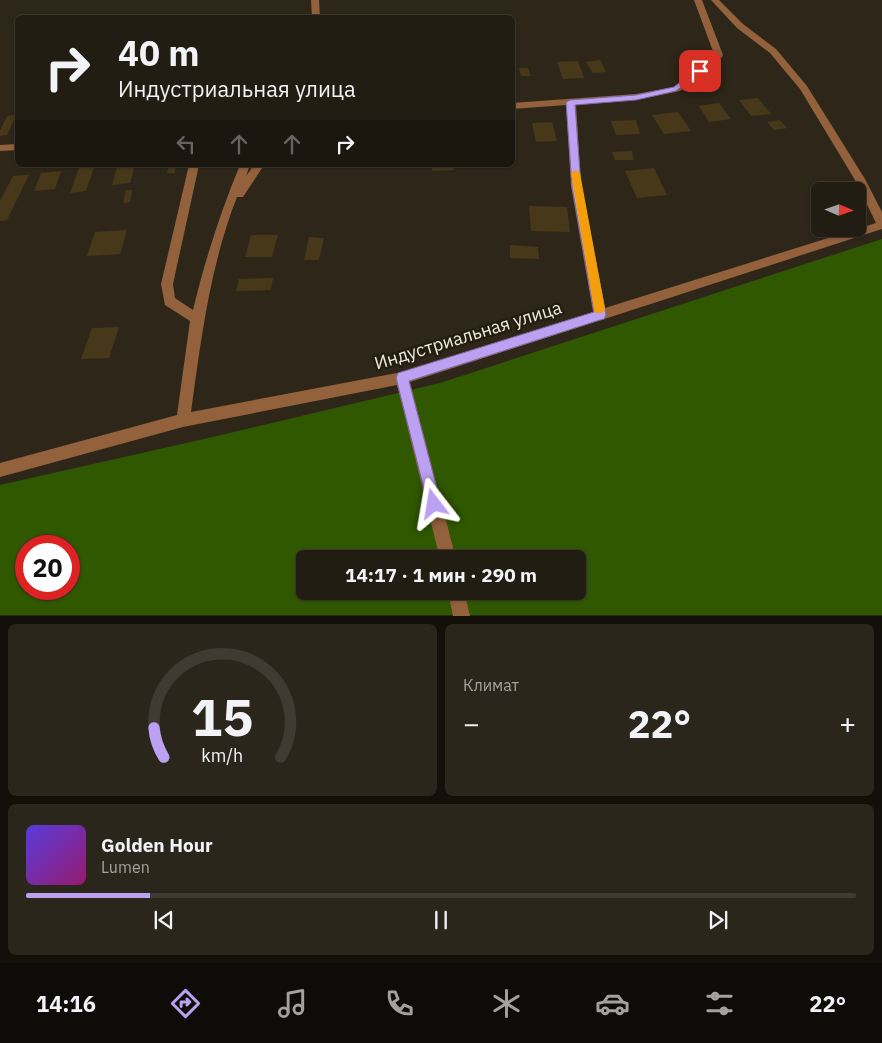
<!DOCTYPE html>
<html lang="ru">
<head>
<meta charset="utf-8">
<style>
  :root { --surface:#221d13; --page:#2a261c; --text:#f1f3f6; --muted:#a2a2a0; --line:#3f3b33; --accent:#bca0f2 }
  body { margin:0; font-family:"IBM Plex Sans",sans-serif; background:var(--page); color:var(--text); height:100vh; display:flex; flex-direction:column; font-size:19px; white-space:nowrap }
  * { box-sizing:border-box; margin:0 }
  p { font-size:16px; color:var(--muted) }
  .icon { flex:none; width:28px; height:28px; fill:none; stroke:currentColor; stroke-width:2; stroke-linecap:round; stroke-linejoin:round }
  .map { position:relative; height:616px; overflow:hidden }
  .side { display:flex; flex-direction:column; gap:8px; padding:8px; background:#13100a; flex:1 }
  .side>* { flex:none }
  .hud { position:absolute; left:15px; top:15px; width:500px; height:152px; border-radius:8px; box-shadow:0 1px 4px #0004,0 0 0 1px var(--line); background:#221d13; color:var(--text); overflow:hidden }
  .needle { width:32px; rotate:92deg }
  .controls { position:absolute; left:811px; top:182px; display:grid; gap:10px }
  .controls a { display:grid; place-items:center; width:55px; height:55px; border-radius:8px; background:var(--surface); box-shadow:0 1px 4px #0004,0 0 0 1px var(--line); font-size:25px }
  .speed { position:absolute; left:15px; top:535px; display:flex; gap:10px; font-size:25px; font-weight:700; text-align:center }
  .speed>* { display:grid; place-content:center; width:65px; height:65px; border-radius:50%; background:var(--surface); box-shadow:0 1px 4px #0004,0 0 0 1px var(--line); line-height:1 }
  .speed .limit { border:8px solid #d22; background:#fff; color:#111 }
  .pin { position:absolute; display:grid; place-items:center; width:42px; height:42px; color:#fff; margin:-21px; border-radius:10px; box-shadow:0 2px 8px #0006 }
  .me { position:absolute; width:55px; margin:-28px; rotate:346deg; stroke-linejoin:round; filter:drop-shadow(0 0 4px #0008) }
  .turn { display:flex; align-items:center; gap:18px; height:105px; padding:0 20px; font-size:22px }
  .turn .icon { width:65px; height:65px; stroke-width:2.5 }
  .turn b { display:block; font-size:35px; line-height:42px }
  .lanes { display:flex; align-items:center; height:48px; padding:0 20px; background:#0003; justify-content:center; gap:25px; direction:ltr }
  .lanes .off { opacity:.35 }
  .big { font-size:38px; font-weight:700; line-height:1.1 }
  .side .card { flex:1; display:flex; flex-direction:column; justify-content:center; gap:8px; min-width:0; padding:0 18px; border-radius:8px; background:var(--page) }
  .side .dial { align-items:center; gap:0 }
  .dial svg { height:130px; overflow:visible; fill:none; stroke:var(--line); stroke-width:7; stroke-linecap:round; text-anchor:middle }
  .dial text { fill:var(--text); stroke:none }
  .song { display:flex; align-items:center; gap:15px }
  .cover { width:60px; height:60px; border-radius:8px; background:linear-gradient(135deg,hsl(250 70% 55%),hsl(320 70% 35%)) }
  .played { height:5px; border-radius:2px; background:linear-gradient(90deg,var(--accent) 15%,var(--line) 15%) }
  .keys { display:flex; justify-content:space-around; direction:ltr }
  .heat { display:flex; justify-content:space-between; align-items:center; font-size:28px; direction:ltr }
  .side .tiles { flex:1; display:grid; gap:8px; grid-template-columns:1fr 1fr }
  .card:last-child { grid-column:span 2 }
  .trip { position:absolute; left:296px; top:550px; width:290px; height:50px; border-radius:8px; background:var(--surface); box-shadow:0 1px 4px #0004,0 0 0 1px var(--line); font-weight:700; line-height:50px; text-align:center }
  .menu { display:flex; height:80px; justify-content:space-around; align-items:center; background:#0e0c08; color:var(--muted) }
  .menu .icon { width:35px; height:35px }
  .menu .on { color:var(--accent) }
  .menu b { font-size:22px; color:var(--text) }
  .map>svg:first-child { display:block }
  .green { fill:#305800; fill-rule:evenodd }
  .building { fill:#47381a }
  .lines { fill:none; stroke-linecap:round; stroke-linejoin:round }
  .minor { fill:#93613c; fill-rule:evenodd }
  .route { fill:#bca0f2; stroke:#7a689d }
  .slow { fill:#f59e0b }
  .labels { text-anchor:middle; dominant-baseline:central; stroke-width:5; stroke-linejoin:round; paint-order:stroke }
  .street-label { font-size:18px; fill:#f0ebe1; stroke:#251d0f }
</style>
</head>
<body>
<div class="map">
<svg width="882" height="616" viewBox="0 0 882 616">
  <rect width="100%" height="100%" fill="#2e2719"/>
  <path class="green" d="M882,239v376h-882v-130l204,-46 236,-56zM26,546h43v43h-43zM305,559h273v32h-273z"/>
  <g class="building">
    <path d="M600,60l6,12 -13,1 -7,-11z"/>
    <path d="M578,61l6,17 -21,1 -6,-17z"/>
    <path d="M519,68h9l3,8h-10z"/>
    <path d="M758,98l13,16 -20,2 -12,-16z"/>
    <path d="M719,103l12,16 -22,3 -10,-16z"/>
    <path d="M678,112l13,19 -27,3 -12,-19z"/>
    <path d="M16,115l-9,20 -7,1v-5l7,-15z"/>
    <path d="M636,120l4,14 -24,1 -5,-14z"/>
    <path d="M780,120l7,8 -13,2 -7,-8z"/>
    <path d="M552,122l5,19 -21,1 -4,-19z"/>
    <path d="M632,151l2,9h-19l-3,-8z"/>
    <path d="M80,165h15l-9,26 -16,2z"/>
    <path d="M135,165l-5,18 -18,2 5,-18z"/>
    <path d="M169,165h7l-1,8h-8z"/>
    <path d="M432,165h21l1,5 -22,1z"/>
    <path d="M654,168l13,27 -30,3 -12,-27z"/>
    <path d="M61,171l-6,18 -21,2 7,-18z"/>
    <path d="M29,175l-22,45 -7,1v-20l13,-25z"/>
    <path d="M126,190h6l-2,12 -7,1z"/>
    <path d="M529,206l38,1 3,25 -39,-1z"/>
    <path d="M127,230l-7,24 -33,2 8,-24z"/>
    <path d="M251,235h27l-6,22h-27z"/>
    <path d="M309,237l15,1 -5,22h-15z"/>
    <path d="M510,245l28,2 1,12 -29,-1z"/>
    <path d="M273,278l-2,12 -35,1 3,-12z"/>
    <path d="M119,327l-10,31 -28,1 11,-31z"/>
  </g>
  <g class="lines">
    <g class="minor">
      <path d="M311,0h8l1,18h-8z"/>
      <path d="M694,0h8l21,55 -1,2 -42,34 -44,9 -60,4 5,82 24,122 271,-85 -21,-43 -55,-91 -30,-36 -33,-25 -26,-28h8l24,24 33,25 31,37 58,93 17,33v17l-472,153 46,177h-16l-43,-174 -214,42 -183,50v-14l177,-48 13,-94 -25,-16 -4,-21 28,-119h10l-26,119 2,14 18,12c12,-50 27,-97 47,-145h10l-4,11 8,-11h10l-21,32h-6c-27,69 -36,142 -46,215l211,-40 191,-60 -22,-126 -5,-81 -54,4v-6l124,-9 38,-7 40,-33z"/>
      <path d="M18,144v6l-18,1v-6z"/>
      <path d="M448,591h16l6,25h-17z"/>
    </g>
  </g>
  <path class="route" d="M697,69l7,2 -28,20 -40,9 -61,5 6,81 25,129 -2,4 -4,1 -191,61 32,123 -2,5 -5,2 -5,-2 -33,-131 2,-5 196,-61 -22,-126 -6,-84 4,-2 66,-5 38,-8z"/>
  <path class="slow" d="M576,170l4,3 25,136 -2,4h-8l-1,-4 -23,-136z"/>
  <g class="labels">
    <g class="street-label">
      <text transform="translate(468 335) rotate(-17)">Индустриальная улица</text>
    </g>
  </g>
</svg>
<div class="controls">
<a><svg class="needle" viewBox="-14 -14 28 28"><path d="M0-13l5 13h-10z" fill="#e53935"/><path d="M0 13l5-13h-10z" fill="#a2a2a0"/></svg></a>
</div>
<div class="speed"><div class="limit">20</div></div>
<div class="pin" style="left:700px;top:71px;background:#d93025"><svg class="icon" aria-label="arrive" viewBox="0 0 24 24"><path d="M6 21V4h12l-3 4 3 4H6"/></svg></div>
<svg class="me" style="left:434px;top:504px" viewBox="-20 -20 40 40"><path d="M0-17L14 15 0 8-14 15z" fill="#bca0f2" stroke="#fff" stroke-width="4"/></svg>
<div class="trip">14:17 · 1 мин · 290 m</div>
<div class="hud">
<div class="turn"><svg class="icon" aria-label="right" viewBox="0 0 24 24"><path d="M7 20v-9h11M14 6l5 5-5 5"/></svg><div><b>40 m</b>Индустриальная улица</div></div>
<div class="lanes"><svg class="icon off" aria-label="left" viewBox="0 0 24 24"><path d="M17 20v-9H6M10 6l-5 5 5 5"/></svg><svg class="icon off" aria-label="ahead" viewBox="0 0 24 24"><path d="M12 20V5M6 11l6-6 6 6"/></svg><svg class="icon off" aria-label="ahead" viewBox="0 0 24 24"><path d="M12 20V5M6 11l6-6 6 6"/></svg><svg class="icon" aria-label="right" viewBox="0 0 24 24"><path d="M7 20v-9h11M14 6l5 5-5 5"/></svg></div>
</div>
</div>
<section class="side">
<div class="tiles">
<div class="card dial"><svg viewBox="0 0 100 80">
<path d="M14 69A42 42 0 1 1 86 69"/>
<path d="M14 69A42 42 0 0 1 8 51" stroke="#bca0f2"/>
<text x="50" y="56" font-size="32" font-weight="700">15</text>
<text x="50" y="72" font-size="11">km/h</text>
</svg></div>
<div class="card"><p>Климат</p>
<div class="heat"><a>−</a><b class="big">22°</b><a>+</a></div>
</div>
<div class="card">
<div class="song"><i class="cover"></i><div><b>Golden Hour</b><p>Lumen</p></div></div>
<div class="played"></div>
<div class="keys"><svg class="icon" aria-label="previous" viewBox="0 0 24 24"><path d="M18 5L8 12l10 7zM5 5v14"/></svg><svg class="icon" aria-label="pause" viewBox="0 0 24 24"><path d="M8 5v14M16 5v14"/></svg><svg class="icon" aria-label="next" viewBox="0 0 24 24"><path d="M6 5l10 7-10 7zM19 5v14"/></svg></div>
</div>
</div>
</section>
<nav class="menu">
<b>14:16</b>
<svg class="icon on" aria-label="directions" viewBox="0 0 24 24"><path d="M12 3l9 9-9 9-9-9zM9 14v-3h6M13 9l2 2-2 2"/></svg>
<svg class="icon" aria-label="music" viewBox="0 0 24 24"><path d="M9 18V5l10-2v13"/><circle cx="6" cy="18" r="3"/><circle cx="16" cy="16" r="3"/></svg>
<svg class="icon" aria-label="phone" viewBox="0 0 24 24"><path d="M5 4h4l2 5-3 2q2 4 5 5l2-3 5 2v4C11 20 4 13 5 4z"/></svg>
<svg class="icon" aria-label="climate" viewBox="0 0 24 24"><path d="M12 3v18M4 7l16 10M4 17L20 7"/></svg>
<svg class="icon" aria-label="car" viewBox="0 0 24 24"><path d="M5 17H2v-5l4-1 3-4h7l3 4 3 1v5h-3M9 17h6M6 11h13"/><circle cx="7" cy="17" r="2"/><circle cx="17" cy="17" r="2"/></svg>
<svg class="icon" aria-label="filters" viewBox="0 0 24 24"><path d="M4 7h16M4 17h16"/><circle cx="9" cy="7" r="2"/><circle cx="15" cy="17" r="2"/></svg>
<b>22°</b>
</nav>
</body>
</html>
